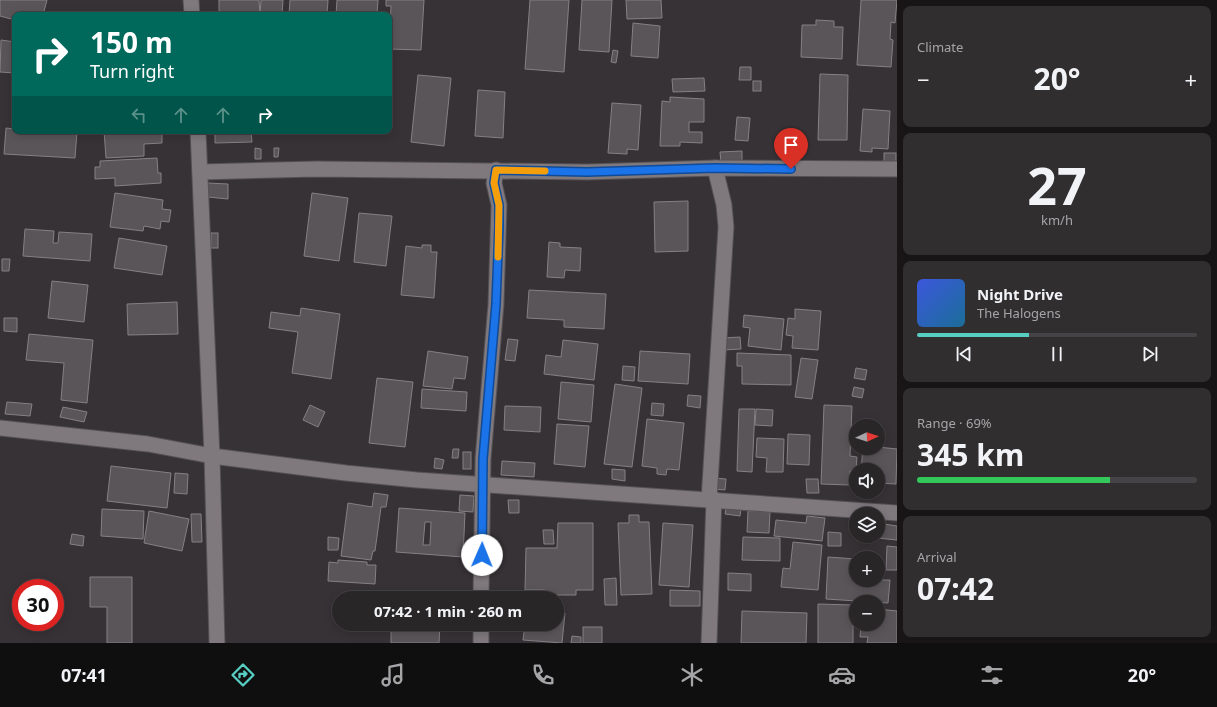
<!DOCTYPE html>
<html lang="en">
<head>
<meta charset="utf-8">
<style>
  :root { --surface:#292628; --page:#312e30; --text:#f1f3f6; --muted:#a5a5a8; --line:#454345; --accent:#57cec1 }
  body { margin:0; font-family:"Noto Sans",sans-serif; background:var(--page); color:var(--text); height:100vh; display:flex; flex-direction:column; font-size:15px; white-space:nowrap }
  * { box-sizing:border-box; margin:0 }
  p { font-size:13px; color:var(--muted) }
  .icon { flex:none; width:22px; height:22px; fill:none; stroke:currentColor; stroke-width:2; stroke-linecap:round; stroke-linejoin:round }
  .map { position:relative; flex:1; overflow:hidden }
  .sheet { display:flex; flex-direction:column; gap:6px; padding:6px; background:#171516; width:320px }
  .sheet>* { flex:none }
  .guide { position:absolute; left:12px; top:12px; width:380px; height:122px; border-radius:8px; box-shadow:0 2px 10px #0003,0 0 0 1px var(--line); background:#00695c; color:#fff; overflow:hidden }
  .needle { width:26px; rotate:87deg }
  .fabs { position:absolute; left:849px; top:419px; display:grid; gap:8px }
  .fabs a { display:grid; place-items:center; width:36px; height:36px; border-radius:50%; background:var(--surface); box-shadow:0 2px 10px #0003,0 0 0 1px var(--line); font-size:20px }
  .speed { position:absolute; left:12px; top:579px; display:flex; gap:8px; font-size:20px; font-weight:700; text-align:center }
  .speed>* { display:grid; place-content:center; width:52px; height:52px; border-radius:50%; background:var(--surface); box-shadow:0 2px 10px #0003,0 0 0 1px var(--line); line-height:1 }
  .speed .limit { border:6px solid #d22; background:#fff; color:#111 }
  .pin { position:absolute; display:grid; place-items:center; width:34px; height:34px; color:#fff; margin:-41px -17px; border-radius:50% 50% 50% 0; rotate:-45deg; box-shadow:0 0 4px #0007 }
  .pin .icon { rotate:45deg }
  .me { position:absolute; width:44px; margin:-22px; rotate:1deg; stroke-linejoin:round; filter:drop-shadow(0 0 3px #0008) }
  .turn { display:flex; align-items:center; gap:14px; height:84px; padding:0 12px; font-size:18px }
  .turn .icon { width:52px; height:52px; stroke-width:2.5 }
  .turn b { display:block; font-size:28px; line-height:34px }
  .lanes { display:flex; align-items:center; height:38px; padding:0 12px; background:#0003; justify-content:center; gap:20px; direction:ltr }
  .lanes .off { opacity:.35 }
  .big { font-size:30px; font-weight:700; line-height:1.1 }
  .sheet .widget { flex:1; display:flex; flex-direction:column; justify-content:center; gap:6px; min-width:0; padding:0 14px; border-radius:8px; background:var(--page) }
  .sheet .dial { align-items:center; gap:0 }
  .dial b { font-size:52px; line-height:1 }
  .song { display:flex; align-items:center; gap:12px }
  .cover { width:48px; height:48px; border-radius:6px; background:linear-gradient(135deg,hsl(230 70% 55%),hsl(200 70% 35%)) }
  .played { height:4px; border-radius:2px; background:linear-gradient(90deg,var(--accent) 40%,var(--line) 40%) }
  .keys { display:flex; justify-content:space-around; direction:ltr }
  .heat { display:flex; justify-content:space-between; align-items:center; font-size:22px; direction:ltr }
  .charge { height:6px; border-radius:3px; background:linear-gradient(90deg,#34c759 69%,var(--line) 0) }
  .trip { position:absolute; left:332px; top:591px; width:232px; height:40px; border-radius:20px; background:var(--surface); box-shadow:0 2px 10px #0003,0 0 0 1px var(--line); font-weight:700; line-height:40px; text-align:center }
  .menu { display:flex; height:64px; justify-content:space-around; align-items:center; background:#100f10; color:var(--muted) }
  .menu .icon { width:28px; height:28px }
  .menu .on { color:var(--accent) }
  .menu b { font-size:18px; color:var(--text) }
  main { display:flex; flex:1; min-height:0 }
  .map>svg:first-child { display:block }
  .building { fill:#5a5559; stroke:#868084; fill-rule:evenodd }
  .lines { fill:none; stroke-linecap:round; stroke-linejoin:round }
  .minor-casing { stroke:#555053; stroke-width:17 }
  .minor { stroke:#7f797d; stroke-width:15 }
  .route-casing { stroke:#114b97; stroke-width:10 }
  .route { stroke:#1a73e8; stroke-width:7 }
  .slow { stroke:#f59e0b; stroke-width:7 }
</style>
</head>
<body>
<main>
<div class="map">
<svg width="897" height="643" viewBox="0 0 897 643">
  <rect width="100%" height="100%" fill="#373236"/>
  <g class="building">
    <path d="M0,0h47l-4,15h-28v5l-15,-4z"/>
    <path d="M219,0h40l1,15h-41z"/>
    <path d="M261,0h22l-1,15h-22z"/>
    <path d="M290,0h38l-1,15h-38z"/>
    <path d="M337,0h41l-1,15h-41z"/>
    <path d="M386,0h38l-3,50 -32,-1 2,-43h-5z"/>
    <path d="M530,0h39l-5,72 -39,-3z"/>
    <path d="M582,0h30l-3,52 -30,-2z"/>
    <path d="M626,0h35l1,18 -35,1z"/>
    <path d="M861,0h36l-2,23 -4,-1 -1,17 3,1 -2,27 -34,-2z"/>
    <path d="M816,20l18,1v6h9l-1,32 -41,-2 1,-32h14z"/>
    <path d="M633,23l27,3 -2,32 -27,-2z"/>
    <path d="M1,40l14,2v31l-15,-1z"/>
    <path d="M613,50l5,1 -2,12 -5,-1z"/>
    <path d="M740,67h11v13h-12z"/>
    <path d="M820,74l28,1 -1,65h-29z"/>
    <path d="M418,75l33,3 -7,68 -33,-4z"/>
    <path d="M704,78l1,13 -32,1 -1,-13z"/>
    <rect x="753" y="81" width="8" height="10"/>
    <path d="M478,90l27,2 -2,46 -28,-2z"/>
    <path d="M670,97l34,2v23h-15v10h13v11l-22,-1v4h-20l2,-45 8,1z"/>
    <path d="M612,103l29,2 -3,45 -11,-1v5l-19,-1z"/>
    <path d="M863,109l27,2 -2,38 -16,-1v4l-12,-1z"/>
    <path d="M737,117l13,1 -2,23 -13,-1z"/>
    <path d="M6,128l9,1v2l62,1 -2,26 -71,-4z"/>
    <path d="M104,131l58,1v11l-18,1v12l-38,2z"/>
    <path d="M215,131h36l1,11 -37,1z"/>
    <path d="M255,148l6,1v10h-6z"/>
    <path d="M274,148h5l-1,9h-4z"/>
    <path d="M742,151v11l-21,1 -1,-11z"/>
    <rect x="884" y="153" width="12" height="12"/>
    <path d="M157,158l1,15h3v10l-46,3v-8l-20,1v-12h5v-6z"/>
    <path d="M208,183l20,1v15l-20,-2z"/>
    <path d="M115,193l48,7 -1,9 9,1 -2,12 -8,-1 -1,8 -16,-3 -1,5 -33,-4z"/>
    <path d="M312,193l36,5 -9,63 -35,-5z"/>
    <path d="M688,201v50l-33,1 -1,-50z"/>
    <path d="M359,213l33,3 -6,50 -32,-4z"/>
    <path d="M25,229l29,2 -1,12h5l1,-11 33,2 -2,27 -67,-5z"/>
    <rect x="211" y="233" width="7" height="15"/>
    <path d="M119,238l48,8 -5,29 -48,-7z"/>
    <path d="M549,242l11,1v4l21,1 -1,23 -15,-1 -1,8 -17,-1z"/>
    <path d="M422,245h9v7h6l-3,46 -33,-3 5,-49 16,2z"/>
    <path d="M2,259h8l-1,12h-7z"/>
    <path d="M52,281l36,4 -4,37 -36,-4z"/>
    <path d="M529,290l77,4 -2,35 -40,-2v-7l-37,-2z"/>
    <path d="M177,302l1,32 -50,1 -1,-31z"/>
    <path d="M301,308l39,6 -9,65 -39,-6 6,-41 -29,-4 2,-16 29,4z"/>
    <path d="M795,309l26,2 -3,39 -26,-2 1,-12 -7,-1 2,-17 7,1z"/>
    <path d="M744,315l40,4 -3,31 -33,-4 2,-18 -7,-1z"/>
    <path d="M4,318h13v14l-13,-1z"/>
    <path d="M29,334l64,6 -6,63 -26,-3 3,-37 -38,-3z"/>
    <path d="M740,337l1,12 -18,1v-12z"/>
    <path d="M508,339l10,1 -3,21 -10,-1z"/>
    <path d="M563,340l35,4 -4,36 -50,-6 2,-19 15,2z"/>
    <path d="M428,351l40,6 -3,22 -11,-1 -2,11 -29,-3z"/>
    <path d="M640,351l50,3 -2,30 -50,-3z"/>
    <path d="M737,353l54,2v30l-49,-1v-18h-5z"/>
    <path d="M801,358l17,2 -6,39 -17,-2z"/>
    <path d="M623,366l12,1 -1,14 -12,-1z"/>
    <path d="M856,368l11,2 -2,10 -11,-2z"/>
    <path d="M377,378l36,4 -8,65 -36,-4z"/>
    <path d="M561,382l33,3 -3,37 -33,-3z"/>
    <path d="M615,384l27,4 -10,79 -28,-3z"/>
    <path d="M854,387l10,2 -2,9 -10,-2z"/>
    <path d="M422,389l45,3 -1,19 -45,-3z"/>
    <path d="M688,395l13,1 -1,12 -13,-2z"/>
    <path d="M7,402l25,2 -2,12 -25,-2z"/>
    <path d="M652,403l12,1 -1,12 -12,-1z"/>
    <path d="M310,405l15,7 -7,15 -15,-7z"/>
    <path d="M824,405l28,1 -2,50 7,1 -1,14h-6l-1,14 -28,-1z"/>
    <path d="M505,406l36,1 -1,25 -36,-2z"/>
    <path d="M63,407l24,5 -3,10 -24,-5z"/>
    <path d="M739,409h16l-3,63 -15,-1z"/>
    <path d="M756,409l17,1 -1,16 -17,-1z"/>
    <path d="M647,419l37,4 -5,47 -12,-1 -1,6 -9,-1v-6l-15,-2z"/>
    <path d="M557,424l32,2 -4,41 -31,-3z"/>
    <path d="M788,434l22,1 -1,30 -22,-1z"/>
    <path d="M757,438l27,1 -1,33h-17l1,-14 -11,-1z"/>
    <path d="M878,447l19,2 -1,35 -18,-1v-13h-17l2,-22z"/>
    <path d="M453,449h6l-1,9h-6z"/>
    <rect x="463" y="452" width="8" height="17"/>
    <path d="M435,458l9,2 -2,9 -8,-1z"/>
    <path d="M502,461l33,2 -1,14 -33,-2z"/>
    <path d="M111,466l60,7 -4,35 -60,-7z"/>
    <path d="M612,469l13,1v11l-13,-2z"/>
    <path d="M175,473l13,1 -1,20 -13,-1z"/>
    <path d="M714,478l12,1 -1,11 -12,-1z"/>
    <path d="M806,479h12l1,14h-12z"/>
    <path d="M374,493l14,2 -2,12h-5l-6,44h-2l-2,9 -30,-4 7,-53 24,4z"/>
    <path d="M460,495l14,1 -1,16 -14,-1z"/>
    <path d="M508,500h11v13h-10z"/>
    <path d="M399,508l66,5 -2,44 -67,-5zM425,522h6l-1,23h-7z"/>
    <path d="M726,508l15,1 -1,7 -15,-2z"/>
    <path d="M102,509l42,2 -1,28 -42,-3z"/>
    <path d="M149,511l40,8 -7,32 -38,-8z"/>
    <path d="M748,511l22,1 -1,21 -22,-1z"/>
    <path d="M191,514h10l1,28h-10z"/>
    <path d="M629,515h10v7h10l3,72 -31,1 -3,-72h11z"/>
    <path d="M807,516l18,2 -3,23 -48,-5 2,-16 30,3z"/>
    <path d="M558,523h35v67h-17v5h-31v-5h-20l1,-42h31z"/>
    <path d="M663,523l30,2 -4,62 -30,-2z"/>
    <path d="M878,523l19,3v14l-20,-2 1,-2z"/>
    <path d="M543,530h10l1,14h-10z"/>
    <path d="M828,532l13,1v13h-13z"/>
    <path d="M72,534l12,2 -1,10 -13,-2z"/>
    <path d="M328,537l11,1 -1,12h-10z"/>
    <path d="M743,537l37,1v23l-38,-1z"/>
    <path d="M793,542l29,3 -4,45 -37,-3 2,-19 7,1z"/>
    <path d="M887,546l10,1v23h-11z"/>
    <path d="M828,557l28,2v21h34l-2,23 -62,-4z"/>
    <path d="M338,560l29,2v3h9l-1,19 -47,-3 1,-19 9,1z"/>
    <path d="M728,573l23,1v17l-23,-1z"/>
    <path d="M90,577h42v66h-25v-36h-17z"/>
    <path d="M616,578l1,27h-12l-1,-26z"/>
    <path d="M670,590l30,1v15h-30z"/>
    <path d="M818,604l35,1v38h-35z"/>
    <path d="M878,609l19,2v32h-30l1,-6h-8l1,-13h17z"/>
    <path d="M742,611l65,2 -1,30h-65z"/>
    <path d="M557,612l8,1 -3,30 -39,-3 2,-16h32z"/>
    <path d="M391,624h49l-1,19h-48z"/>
    <rect x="583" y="627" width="19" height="16"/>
    <path d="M572,636l9,1v6h-10z"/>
  </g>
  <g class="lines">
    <defs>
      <g id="minor">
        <path d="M191,0l1,15"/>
        <path d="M198,131l14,325 5,187"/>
        <path d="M200,172l117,-3 270,3 128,-4 182,1"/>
        <path d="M0,428l148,16 64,12 134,17 71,7 480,33"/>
        <path d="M709,500l17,-273 -2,-22 -9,-37"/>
        <path d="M481,598l2,-139 13,-155 3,-99 -5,-22 2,-13"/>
        <path d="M481,643v-19"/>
        <path d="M709,643l5,-144"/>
      </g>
    </defs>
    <use href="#minor" class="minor-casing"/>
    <use href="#minor" class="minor"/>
  </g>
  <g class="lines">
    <defs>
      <path id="route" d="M482,555l1,-96 13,-155 3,-77v-22l-5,-22 2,-13 91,2 128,-4 76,1"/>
    </defs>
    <use href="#route" class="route-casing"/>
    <use href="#route" class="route"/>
    <path class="slow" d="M498,257l1,-52 -5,-22 2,-13 49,1"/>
  </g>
</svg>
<div class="fabs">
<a><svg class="needle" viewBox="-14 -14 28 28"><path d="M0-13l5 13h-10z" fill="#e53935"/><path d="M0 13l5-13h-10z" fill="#a5a5a8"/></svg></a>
<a><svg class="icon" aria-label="sound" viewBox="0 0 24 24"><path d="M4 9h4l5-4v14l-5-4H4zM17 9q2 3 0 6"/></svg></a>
<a><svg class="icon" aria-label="layers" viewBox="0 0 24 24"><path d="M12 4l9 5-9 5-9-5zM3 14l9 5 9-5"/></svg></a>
<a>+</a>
<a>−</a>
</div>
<div class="speed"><div class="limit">30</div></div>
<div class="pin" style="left:791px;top:169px;background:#d93025"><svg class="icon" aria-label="arrive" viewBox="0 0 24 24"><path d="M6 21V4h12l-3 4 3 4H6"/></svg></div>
<svg class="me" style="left:482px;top:555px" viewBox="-20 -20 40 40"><circle r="19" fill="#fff"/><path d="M0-13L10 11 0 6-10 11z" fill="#1a73e8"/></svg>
<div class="trip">07:42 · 1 min · 260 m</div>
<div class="guide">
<div class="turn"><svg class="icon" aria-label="right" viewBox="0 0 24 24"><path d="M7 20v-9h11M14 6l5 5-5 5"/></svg><div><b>150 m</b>Turn right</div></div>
<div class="lanes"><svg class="icon off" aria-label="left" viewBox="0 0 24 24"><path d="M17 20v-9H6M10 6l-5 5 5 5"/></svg><svg class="icon off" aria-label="ahead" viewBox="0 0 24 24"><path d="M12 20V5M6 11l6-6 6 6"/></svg><svg class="icon off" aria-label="ahead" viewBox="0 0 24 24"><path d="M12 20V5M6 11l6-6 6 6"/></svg><svg class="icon" aria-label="right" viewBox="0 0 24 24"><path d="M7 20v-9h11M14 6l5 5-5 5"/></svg></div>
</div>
</div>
<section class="sheet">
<div class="widget"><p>Climate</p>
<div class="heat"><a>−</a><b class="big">20°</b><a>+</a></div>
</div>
<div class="widget dial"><b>27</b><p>km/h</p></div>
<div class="widget">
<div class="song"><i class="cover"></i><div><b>Night Drive</b><p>The Halogens</p></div></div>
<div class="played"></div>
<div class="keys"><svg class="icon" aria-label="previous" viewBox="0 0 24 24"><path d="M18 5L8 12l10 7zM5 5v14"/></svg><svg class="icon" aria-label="pause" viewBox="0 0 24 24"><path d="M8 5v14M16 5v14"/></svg><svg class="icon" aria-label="next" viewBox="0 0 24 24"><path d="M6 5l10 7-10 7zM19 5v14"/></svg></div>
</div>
<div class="widget"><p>Range · 69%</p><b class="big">345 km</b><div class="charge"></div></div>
<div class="widget"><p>Arrival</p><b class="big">07:42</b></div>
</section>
</main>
<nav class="menu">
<b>07:41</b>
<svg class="icon on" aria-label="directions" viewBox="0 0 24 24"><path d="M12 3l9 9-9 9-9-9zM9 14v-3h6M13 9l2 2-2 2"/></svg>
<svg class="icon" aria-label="music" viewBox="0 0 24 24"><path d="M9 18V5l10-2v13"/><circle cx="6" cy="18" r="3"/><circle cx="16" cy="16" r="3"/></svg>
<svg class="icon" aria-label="phone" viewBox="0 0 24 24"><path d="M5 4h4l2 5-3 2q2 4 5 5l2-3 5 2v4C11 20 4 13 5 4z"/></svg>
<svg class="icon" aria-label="climate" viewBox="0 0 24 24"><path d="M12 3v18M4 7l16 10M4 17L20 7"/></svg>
<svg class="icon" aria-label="car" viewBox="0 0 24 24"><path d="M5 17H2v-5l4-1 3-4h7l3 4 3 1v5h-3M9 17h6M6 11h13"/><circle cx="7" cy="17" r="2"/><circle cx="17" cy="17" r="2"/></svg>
<svg class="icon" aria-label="filters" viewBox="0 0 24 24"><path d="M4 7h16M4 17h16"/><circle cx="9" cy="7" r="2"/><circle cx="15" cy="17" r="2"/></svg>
<b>20°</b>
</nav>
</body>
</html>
